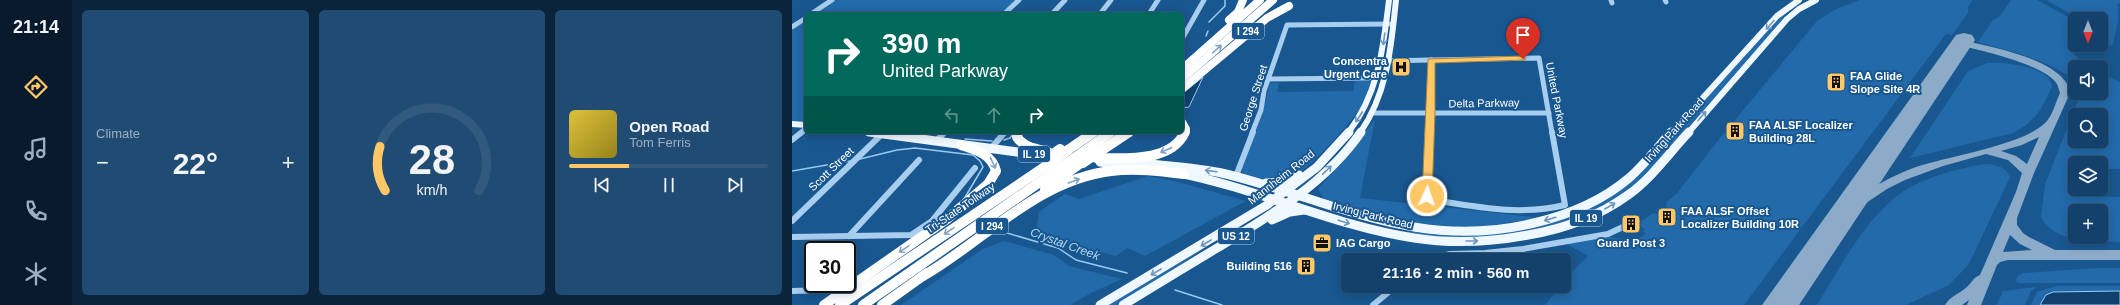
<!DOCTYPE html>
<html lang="en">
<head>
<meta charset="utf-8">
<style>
  :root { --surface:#13416c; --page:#204c74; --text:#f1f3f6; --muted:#9dafc2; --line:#325a7f; --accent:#ffc765 }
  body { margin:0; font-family:Arial,sans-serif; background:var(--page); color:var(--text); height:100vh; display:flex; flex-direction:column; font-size:15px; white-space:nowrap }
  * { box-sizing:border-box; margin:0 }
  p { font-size:13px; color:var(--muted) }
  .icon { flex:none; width:22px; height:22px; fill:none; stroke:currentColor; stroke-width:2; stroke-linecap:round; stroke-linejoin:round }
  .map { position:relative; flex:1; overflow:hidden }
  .panel { display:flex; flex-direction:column; gap:10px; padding:10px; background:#0a243b; width:720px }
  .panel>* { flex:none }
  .top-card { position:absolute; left:12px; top:12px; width:380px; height:122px; border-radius:6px; box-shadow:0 2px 10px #0003,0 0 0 1px var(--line); background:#00695c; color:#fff; overflow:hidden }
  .needle { width:26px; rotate:180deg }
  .controls { position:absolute; left:1276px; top:12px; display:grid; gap:8px }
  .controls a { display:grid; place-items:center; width:40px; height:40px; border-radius:6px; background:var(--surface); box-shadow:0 2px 10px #0003,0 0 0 1px var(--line); font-size:20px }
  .speed { position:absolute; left:12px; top:241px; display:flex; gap:8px; font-size:20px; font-weight:700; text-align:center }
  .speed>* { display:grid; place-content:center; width:52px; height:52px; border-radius:50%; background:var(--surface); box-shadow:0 2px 10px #0003,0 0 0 1px var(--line); line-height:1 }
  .speed .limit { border:2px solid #111; border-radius:6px; background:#fff; color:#111 }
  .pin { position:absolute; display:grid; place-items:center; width:34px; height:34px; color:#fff; margin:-41px -17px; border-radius:50% 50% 50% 0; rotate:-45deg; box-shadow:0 0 4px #0007 }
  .pin .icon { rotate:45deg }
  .me { position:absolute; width:44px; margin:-22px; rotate:3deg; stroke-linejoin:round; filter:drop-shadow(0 0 3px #0008) }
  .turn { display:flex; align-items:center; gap:14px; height:84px; padding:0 12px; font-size:18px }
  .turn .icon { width:52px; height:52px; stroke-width:2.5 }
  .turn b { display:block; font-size:28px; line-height:34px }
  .lanes { display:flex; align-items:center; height:38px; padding:0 12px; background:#0003; justify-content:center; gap:20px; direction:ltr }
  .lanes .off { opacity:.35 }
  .big { font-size:30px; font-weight:700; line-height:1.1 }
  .panel .card { flex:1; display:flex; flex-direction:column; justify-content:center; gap:6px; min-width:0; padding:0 14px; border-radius:6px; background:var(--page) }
  .panel .dial { align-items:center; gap:0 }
  .dial svg { height:104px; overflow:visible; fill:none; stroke:var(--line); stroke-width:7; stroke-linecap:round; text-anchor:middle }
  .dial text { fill:var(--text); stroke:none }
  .song { display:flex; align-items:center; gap:12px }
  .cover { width:48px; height:48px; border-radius:6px; background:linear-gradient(135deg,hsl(50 70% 55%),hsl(50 70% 35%)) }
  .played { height:4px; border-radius:2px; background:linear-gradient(90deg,var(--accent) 30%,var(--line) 30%) }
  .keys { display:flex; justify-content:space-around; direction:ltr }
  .heat { display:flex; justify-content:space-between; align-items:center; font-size:22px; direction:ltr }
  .panel .tiles { flex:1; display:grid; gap:10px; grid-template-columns:repeat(3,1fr) }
  .trip { position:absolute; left:549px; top:253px; width:230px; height:40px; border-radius:6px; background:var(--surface); box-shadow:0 2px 10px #0003,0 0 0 1px var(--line); font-weight:700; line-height:40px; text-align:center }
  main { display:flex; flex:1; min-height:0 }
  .tabs { display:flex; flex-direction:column; width:72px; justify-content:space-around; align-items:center; background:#081a2b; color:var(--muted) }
  .tabs .icon { width:28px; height:28px }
  .tabs .selected { color:var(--accent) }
  .tabs b { font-size:18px; color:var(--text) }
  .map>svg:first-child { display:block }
  .green { fill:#226aaa; fill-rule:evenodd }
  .water { fill:#10406e; stroke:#9ac9f1 }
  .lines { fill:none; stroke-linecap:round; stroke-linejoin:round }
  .stream { stroke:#9ac9f1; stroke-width:1.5 }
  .taxiway { fill:#8cabc8; fill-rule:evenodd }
  .runway { fill:#8cabc8; fill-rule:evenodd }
  .minor-far1 { stroke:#a7cdef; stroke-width:5 }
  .minor { stroke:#a7cdef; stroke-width:6 }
  .major-far1 { stroke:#eff7ff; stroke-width:6 }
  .major { stroke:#eff7ff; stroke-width:9 }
  .highway-far1 { stroke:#fff; stroke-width:8 }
  .highway { stroke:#fff; stroke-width:10 }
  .highway-bridge { stroke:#fff; stroke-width:10 }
  .oneway { stroke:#6f97bc }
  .oneway2 { stroke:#80a3c2 }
  .route { fill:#ffc765; stroke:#a68142 }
  .labels { text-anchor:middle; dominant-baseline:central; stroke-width:4; stroke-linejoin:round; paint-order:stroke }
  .shield { fill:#195790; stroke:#bacdde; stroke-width:1 }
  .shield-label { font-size:10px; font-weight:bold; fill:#fff }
  .poi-label { font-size:11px; font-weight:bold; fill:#fff; stroke:#195790; text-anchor:start }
  .street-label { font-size:11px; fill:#fff; stroke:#195790 }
  .water-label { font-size:12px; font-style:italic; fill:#b3d7f6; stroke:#195790 }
</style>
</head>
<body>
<main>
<nav class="tabs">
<b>21:14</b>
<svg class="icon selected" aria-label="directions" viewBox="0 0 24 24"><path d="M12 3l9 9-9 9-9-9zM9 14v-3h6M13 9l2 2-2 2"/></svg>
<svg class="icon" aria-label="music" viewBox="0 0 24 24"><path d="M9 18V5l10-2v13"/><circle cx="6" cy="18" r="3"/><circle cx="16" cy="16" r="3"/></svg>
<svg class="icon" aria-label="phone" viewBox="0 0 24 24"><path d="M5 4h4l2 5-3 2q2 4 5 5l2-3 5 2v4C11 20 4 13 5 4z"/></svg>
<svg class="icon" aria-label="climate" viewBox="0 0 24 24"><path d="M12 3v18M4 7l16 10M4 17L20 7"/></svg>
</nav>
<section class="panel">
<div class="tiles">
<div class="card"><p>Climate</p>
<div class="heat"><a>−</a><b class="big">22°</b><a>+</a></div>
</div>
<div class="card dial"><svg viewBox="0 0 100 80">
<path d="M14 69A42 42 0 1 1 86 69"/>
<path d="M14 69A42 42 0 0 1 10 35" stroke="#ffc765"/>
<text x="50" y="56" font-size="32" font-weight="700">28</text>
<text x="50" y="72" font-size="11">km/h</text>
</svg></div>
<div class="card">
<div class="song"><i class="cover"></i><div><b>Open Road</b><p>Tom Ferris</p></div></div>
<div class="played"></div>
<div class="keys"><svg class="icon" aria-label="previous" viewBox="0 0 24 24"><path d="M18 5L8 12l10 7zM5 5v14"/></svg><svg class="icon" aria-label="pause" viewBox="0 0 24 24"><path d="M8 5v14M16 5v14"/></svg><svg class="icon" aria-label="next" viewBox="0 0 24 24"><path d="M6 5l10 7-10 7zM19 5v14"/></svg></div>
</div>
</div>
</section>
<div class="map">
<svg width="1328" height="305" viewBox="0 0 1328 305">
  <rect width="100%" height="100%" fill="#195790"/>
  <g class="green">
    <path d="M44,0h180l-14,14h-187z"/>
    <path d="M1014,0l-21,14 -10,16 -130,145c-56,51 -134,66 -208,63 -13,-1 -27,-5 -39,-7l56,3 41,-2 116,-36 173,-183z"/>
    <path d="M1068,0h113l-5,7v6l-16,22 -6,-1 -202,271h-199l10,-12v-2l-5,-3 2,-2h12v-6l24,-24 -21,-12c19,-5 46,-10 65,-3l14,-7 -3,-3 2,-2 -7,-5 15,-11 5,1 2,6h10l-4,-17 11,-10 47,-60 16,4 -2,-2 7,-9 -11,-5 83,-100 21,-13z"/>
    <path d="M1219,0h26l35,19 3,3c0,25 -12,29 15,45h-15v14c-27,-22 -63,-29 -97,-39l15,-22 7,-4z"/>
    <path d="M1254,0h74v3l-3,1c3,11 -1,30 -5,42l-11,-2v-25h-21z"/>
    <path d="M14,21v101l-14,-1v-91z"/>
    <path d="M1195,63c15,-1 64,3 65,24 -12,24 -15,33 -39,46l-103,25 58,-87z"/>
    <path d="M1309,73l19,9v87h-19v-6h-26v6h-2l2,2v18l19,1 8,7h18v45c-26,-1 -65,2 -79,-25l4,-33 36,-91h20zM1283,115h26v26h-26zM1283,211h26v26h-26z"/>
    <path d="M563,81h18c-5,11 -10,23 -17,33 -11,15 -48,56 -65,64 -15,6 -33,-1 -48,-4l-1,-4 21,-58 7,-29h9l-2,9 76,-1z"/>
    <path d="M583,119l-15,79 181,20 -61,9h-23l-51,-5 -82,-23 -6,-10 27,-31z"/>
    <path d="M1190,164c10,0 23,1 28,13l-41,87 -20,21 -43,20h-89c24,-39 47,-85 84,-112 22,-16 55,-23 81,-29z"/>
    <path d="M356,176l30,6 68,19 -101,55 -18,-8 -11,8 -81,-20 4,-24 26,-18 14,5z"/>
    <path d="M212,241l50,14 15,11 53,13 -31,14 -21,12h-169l82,-56z"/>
    <path d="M416,246l-49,33 -43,26h-8z"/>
    <path d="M1305,268h23v15h-102l-3,-2 4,-6 4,-2z"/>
    <path d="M1265,286h63v19h-89l6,-13z"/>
    <path d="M1245,287l-6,4 -6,14h-28l6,-14z"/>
  </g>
  <g class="water">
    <path d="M411,77l-14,30 -7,1v-14z"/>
    <path d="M1328,291v14h-80l6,-10 7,-3z"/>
  </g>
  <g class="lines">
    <g class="stream">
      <path d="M417,22l16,-16v-6"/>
      <path d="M414,36l2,-5"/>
      <path d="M173,139l27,2"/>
      <path d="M212,140l6,-2 3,-4"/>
      <path d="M68,159l37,-9 18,-2 58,7 7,6 3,6 -19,32"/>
      <path d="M0,171l58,-10"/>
      <path d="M205,230l61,18 18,12 51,13"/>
      <path d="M383,290l47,15"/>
    </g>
    <path class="taxiway" d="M1170,40c29,7 85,17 103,41 3,4 4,8 5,12l-36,80 -17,45v7l6,8 6,4 26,13h65v10h-112l-8,2 -3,3 -16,40h-14l2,-5 -7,5h-17c5,-9 16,-12 23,-19 4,-4 6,-9 12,-11l36,-83 6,-19 -14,-13 -22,-6 -43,12 -38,14 -18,9 -21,14 -26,24h-8l-2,-3 2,-3c27,-25 48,-41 84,-54 33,-11 110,-22 131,-46 6,-7 9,-20 13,-28 -1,-3 -2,-7 -3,-9 -13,-20 -75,-33 -98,-39v-4zM1247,137l-12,27 -11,-8 -15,-5 21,-6zM1218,235l10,9 12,6 -29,2z"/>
    <path class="runway" d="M1172,33l8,2 3,5 -176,265h-37l194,-270z"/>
    <g class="minor-far1">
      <path d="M819,0l1,3"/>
      <path d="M873,0l1,2"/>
      <path d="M19,14l21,-14"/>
      <path d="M212,14l15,-14"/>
      <path d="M260,14l13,-14"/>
      <path d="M308,14l11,-14"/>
      <path d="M357,14l9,-14"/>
      <path d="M0,27l14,-9"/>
      <path d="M390,39l22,-39"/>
      <path d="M639,60l108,-2 13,75"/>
      <path d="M542,62l97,-2"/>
      <path d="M477,79l100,-1"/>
      <path d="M580,113h177"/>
      <path d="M9,133l5,-5"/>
      <path d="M460,133l9,-23 3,-19 23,-66 102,-1"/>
      <path d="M638,133l1,-73"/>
    </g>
    <g class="minor">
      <path d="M638,132l-3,64 6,4c44,7 87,16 132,5l-13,-73"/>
      <path d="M0,140l10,-8"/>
      <path d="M144,141l9,-9"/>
      <path d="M201,146l12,-14"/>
      <path d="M444,176l17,-44"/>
      <path d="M0,221l91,-88"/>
      <path d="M57,236l70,-76"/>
      <path d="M0,237l119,-2 21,-14 43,-53"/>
      <path d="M637,260l21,-6 35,-1 38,-4 85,-15 19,-9"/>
      <path d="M0,291l37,-1"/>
      <path d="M581,305l23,-19"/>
    </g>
    <g class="major-far1">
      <path d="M0,124l14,1"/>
      <path d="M77,132l4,1"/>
      <path d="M556,133c31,-40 35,-85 41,-133"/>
      <path d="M568,133c28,-41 31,-86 36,-133"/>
      <path d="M879,133l106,-117 22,-16"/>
      <path d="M896,133l99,-114 12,-10 17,-9"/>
    </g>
    <g class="major">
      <path d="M77,132l178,24"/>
      <path d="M308,162l34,4"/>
      <path d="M338,162c32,4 65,5 96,12 109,27 190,77 308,49 34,-8 68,-22 95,-45 15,-13 29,-31 42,-46"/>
      <path d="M387,173c80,16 155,53 235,65 38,6 77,4 114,-3 36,-6 71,-19 100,-40 24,-17 41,-42 61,-63"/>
      <path d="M474,183l17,-1 16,-7"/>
      <path d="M480,220l18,-8 14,-2"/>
      <path d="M308,305l167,-100 50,-38 32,-35"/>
      <path d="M331,305c31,-19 63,-38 94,-57 53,-32 109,-65 144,-116"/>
    </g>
    <g class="highway-far1">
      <path d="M437,20l9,-8 5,-12"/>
      <path d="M390,69l78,-69"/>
      <path d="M390,79l91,-79"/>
      <path d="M390,89l85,-71 22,-12"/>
      <path d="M390,122l4,7 -2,4"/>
    </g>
    <g class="highway">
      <path d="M226,132l-1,5c7,11 20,12 31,15"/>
      <path d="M276,150l26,-18"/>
      <path d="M291,152l28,-20"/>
      <path d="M304,154l33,-22"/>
      <path d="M304,158c28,0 75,5 89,-26"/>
      <path d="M253,189l36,-26"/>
      <path d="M131,276c61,-35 114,-96 188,-105 24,-3 49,0 73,3"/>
      <path d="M32,305l123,-86 41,-35 8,-13c-4,-17 -20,-21 -35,-26"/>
      <path d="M48,305l215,-145"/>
      <path d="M71,305l207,-144"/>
      <path d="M90,305l45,-32"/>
    </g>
    <g class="highway-bridge">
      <path d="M254,159l14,-10"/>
      <path d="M263,160l13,-10"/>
      <path d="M278,161l13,-9"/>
      <path d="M291,163l13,-9"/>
    </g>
  </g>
  <defs><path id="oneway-shaft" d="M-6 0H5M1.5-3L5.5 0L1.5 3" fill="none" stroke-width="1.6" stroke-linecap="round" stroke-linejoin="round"/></defs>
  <g class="oneway">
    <use href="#oneway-shaft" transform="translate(978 25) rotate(132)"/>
    <use href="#oneway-shaft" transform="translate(592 39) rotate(98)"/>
    <use href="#oneway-shaft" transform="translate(910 116) rotate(-49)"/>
    <use href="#oneway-shaft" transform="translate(567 117) rotate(123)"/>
    <use href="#oneway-shaft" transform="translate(535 170) rotate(-44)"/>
    <use href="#oneway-shaft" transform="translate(419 171) rotate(-173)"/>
    <use href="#oneway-shaft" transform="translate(818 206) rotate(-30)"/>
    <use href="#oneway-shaft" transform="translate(758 219) rotate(164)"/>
    <use href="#oneway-shaft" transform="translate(552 222) rotate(17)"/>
    <use href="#oneway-shaft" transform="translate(680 241)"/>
    <use href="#oneway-shaft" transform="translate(414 243) rotate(150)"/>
    <use href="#oneway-shaft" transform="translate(364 272) rotate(150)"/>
  </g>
  <g class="oneway2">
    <use href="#oneway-shaft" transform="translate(425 49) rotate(-42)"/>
    <use href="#oneway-shaft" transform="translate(374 150) rotate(157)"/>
    <use href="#oneway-shaft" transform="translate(201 163) rotate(65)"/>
    <use href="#oneway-shaft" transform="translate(282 181) rotate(-20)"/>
    <use href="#oneway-shaft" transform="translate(157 231) rotate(146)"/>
    <use href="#oneway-shaft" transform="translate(112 249) rotate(146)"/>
  </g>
  <path class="route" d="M731,56l2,1v3l-90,3v51l-3,82 -1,2h-7l-2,-2 6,-137z"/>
  <defs>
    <symbol id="hospital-square" viewBox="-11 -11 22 22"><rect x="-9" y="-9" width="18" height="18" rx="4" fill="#ffc765" stroke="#195790"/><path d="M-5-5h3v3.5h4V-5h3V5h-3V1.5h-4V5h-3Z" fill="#111"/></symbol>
    <symbol id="building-square" viewBox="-11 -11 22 22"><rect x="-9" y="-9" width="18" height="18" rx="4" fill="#ffc765" stroke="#195790"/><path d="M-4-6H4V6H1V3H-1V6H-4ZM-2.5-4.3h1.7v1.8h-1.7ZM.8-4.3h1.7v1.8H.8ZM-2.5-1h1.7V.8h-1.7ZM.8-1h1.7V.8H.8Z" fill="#111"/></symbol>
    <symbol id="office-square" viewBox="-11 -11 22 22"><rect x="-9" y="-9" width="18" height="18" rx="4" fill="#ffc765" stroke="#195790"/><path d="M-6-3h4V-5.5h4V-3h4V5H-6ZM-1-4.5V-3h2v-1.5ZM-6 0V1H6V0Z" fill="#111"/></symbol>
  </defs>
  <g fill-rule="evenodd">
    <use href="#hospital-square" x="598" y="56" width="22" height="22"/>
    <use href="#building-square" x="1033" y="71" width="22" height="22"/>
    <use href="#building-square" x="932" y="120" width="22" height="22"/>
    <use href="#building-square" x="864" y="206" width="22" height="22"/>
    <use href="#building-square" x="828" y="213" width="22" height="22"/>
    <use href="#office-square" x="519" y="232" width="22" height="22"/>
    <use href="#building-square" x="503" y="255" width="22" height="22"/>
  </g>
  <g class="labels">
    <g class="shield">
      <rect x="440" y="23" width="32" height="16" rx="3"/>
      <rect x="226" y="146" width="32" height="16" rx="3"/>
      <rect x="778" y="210" width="32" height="16" rx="3"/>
      <rect x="184" y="218" width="32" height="16" rx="3"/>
      <rect x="426" y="228" width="36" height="16" rx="3"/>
    </g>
    <g class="shield-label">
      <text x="456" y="31">I 294</text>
      <text x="242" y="154">IL 19</text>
      <text x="794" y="218">IL 19</text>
      <text x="200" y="226">I 294</text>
      <text x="444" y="236">US 12</text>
    </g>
    <g class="poi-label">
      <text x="595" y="61" text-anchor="end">Concentra<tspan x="595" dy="13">Urgent Care</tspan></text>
      <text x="1058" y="76">FAA Glide<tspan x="1058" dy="13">Slope Site 4R</tspan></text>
      <text x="957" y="125">FAA ALSF Localizer<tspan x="957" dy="13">Building 28L</tspan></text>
      <text x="889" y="211">FAA ALSF Offset<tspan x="889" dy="13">Localizer Building 10R</tspan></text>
      <text x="544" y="243">IAG Cargo</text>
      <text x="839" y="243" text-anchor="middle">Guard Post 3</text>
      <text x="500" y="266" text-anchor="end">Building 516</text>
    </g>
    <g class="street-label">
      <text transform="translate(461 98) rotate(-72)">George Street</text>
      <text transform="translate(765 100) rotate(79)">United Parkway</text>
      <text transform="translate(692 103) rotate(-1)">Delta Parkway</text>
      <text transform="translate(882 130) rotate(-48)">Irving Park Road</text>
      <text transform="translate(39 169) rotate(-44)">Scott Street</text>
      <text transform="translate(489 177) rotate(-38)">Mannheim Road</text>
      <text transform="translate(168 208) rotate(-34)">Tri-State Tollway</text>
      <text transform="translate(581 215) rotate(14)">Irving Park Road</text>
    </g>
    <g class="water-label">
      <text transform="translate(273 244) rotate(20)">Crystal Creek</text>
    </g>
  </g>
</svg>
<div class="controls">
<a><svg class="needle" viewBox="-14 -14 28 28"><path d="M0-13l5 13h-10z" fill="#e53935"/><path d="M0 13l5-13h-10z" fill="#9dafc2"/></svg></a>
<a><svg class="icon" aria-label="sound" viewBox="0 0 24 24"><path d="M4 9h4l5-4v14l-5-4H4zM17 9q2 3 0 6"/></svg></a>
<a><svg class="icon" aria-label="search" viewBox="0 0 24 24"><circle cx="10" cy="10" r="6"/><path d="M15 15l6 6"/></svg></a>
<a><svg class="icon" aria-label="layers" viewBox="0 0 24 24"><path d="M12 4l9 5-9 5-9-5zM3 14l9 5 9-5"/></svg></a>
<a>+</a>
</div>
<div class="speed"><div class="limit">30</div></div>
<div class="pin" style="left:731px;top:59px;background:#d93025"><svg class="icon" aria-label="arrive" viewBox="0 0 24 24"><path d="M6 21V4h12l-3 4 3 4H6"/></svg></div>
<svg class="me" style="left:635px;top:196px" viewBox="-20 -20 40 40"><circle r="17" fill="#ffc765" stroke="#fff" stroke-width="3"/><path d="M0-11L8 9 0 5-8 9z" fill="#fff"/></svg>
<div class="trip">21:16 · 2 min · 560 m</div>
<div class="top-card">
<div class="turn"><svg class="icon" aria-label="right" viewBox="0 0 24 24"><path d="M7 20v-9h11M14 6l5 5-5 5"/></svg><div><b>390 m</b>United Parkway</div></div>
<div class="lanes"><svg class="icon off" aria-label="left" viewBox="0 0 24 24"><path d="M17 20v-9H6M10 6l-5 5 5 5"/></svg><svg class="icon off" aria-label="ahead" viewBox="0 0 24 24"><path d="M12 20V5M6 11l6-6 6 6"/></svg><svg class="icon" aria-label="right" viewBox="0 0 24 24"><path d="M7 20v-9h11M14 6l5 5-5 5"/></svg></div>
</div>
</div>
</main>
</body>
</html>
